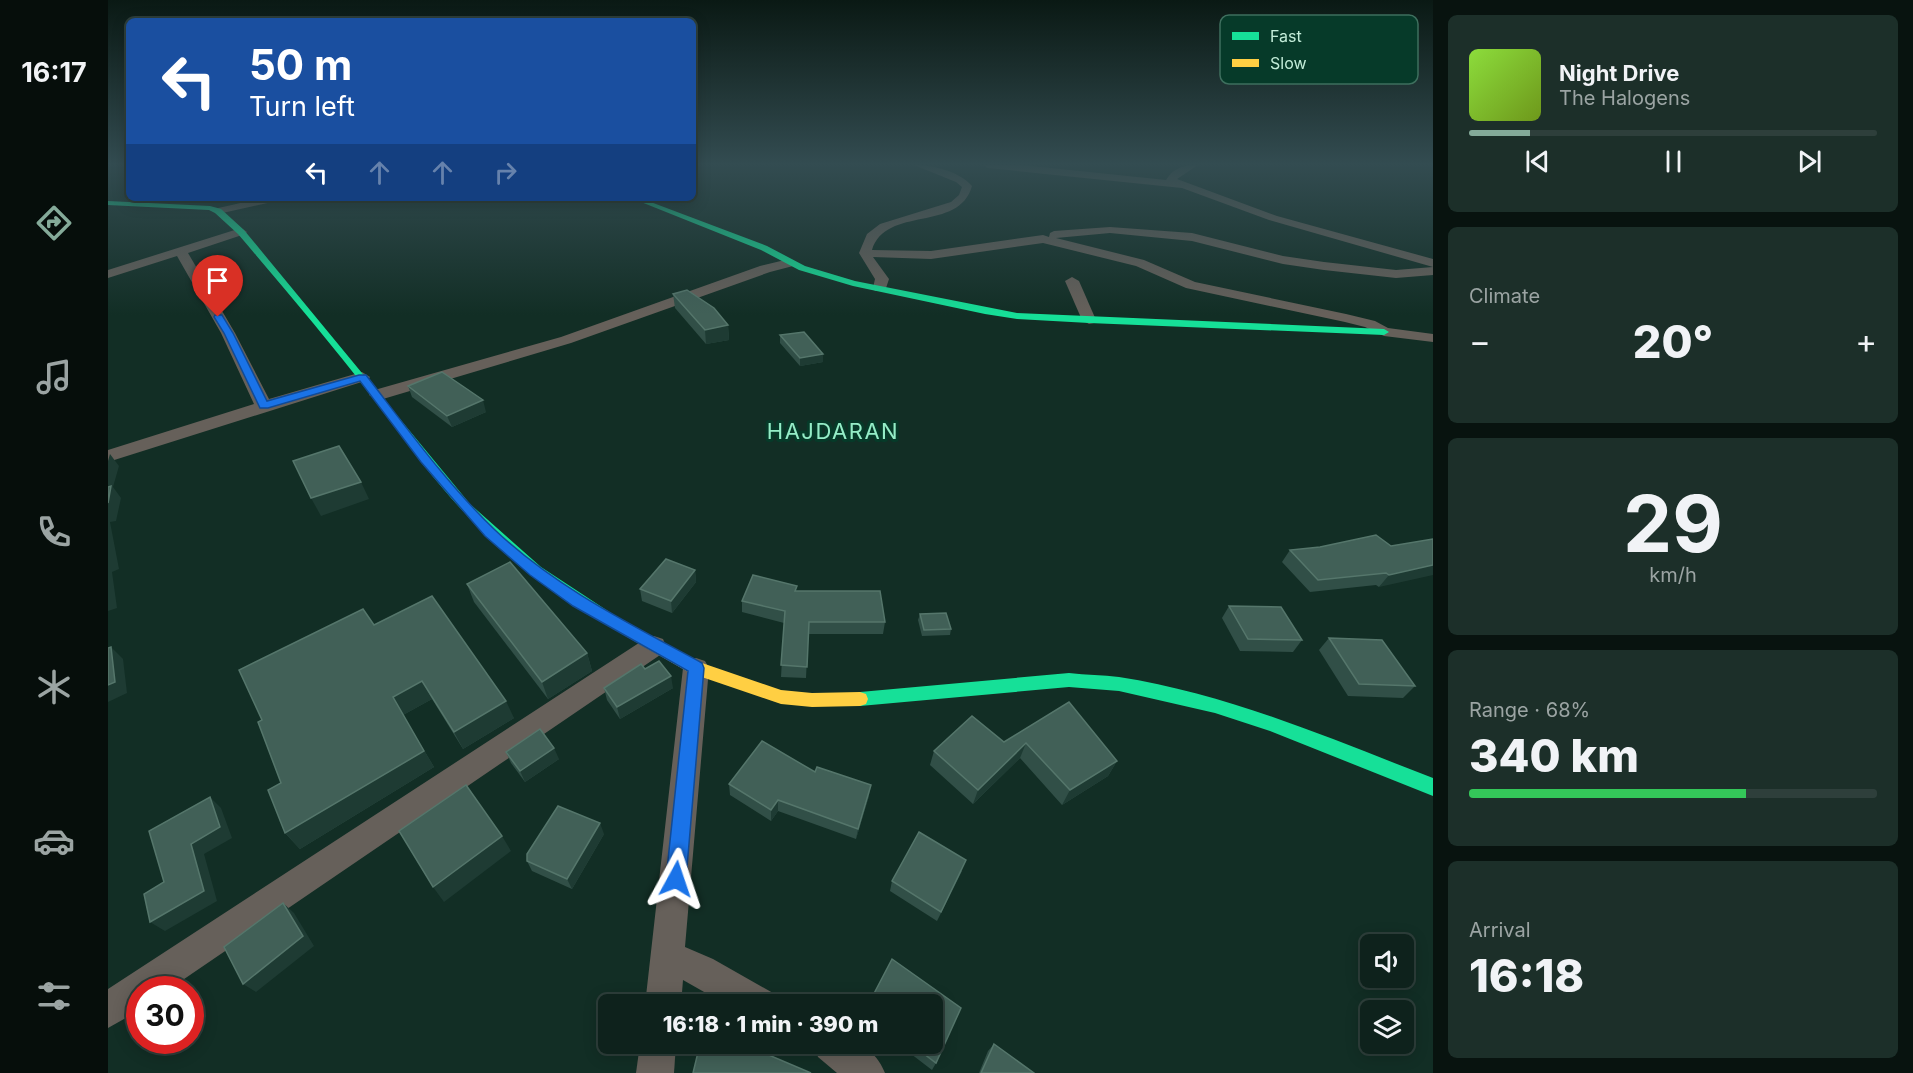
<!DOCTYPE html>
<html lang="en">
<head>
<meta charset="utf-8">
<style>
  :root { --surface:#0e221c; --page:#1c2f29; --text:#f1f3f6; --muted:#9ba4a3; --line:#2e3f3b; --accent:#84aa99 }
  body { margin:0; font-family:Inter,sans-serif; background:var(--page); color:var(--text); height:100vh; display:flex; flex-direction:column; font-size:22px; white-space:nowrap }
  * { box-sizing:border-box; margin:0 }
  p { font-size:20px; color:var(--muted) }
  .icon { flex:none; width:33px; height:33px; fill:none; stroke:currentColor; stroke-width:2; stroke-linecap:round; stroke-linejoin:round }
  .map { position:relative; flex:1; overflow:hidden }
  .details { display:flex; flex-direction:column; gap:15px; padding:15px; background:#08130f; width:480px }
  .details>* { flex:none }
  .guide { position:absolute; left:18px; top:18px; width:570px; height:183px; border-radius:9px; box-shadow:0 3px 15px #0003,0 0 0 2px var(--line); background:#1a4fa0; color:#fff; overflow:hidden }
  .fabs { position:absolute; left:1252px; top:934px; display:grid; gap:12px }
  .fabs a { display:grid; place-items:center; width:54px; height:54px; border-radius:9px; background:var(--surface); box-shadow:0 3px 15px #0003,0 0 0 2px var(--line); font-size:30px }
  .speed { position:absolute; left:18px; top:976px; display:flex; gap:12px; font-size:30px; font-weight:700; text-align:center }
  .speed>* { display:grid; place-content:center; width:78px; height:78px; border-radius:50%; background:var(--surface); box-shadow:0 3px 15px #0003,0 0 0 2px var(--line); line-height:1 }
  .speed .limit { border:9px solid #d22; background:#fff; color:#111 }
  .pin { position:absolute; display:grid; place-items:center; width:51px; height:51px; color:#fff; margin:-62px -26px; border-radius:50% 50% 50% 0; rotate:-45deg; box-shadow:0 0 6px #0007 }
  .pin .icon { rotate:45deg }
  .me { position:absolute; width:66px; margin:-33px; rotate:5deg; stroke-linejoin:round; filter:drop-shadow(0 0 4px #0008) }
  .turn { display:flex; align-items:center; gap:21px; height:126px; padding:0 24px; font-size:27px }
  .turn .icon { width:78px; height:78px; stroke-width:2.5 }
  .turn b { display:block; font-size:42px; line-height:51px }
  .lanes { display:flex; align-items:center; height:57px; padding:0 24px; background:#0003; justify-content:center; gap:30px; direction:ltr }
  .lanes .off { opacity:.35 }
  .big { font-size:45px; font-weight:800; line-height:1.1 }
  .details .card { flex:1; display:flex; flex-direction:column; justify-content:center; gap:9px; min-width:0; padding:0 21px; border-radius:9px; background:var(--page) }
  .details .dial { align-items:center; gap:0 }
  .dial b { font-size:78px; line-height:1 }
  .song { display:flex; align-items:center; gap:18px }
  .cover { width:72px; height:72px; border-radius:9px; background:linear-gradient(135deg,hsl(90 70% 55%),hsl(80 70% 35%)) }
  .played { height:6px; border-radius:3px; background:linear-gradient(90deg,var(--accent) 15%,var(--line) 15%) }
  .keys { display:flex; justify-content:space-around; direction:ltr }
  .heat { display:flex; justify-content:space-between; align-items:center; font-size:33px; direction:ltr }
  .charge { height:9px; border-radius:4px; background:linear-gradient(90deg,#34c759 68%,var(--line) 0) }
  .trip { position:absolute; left:490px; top:994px; width:345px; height:60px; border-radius:9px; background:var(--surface); box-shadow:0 3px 15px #0003,0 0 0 2px var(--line); font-weight:800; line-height:60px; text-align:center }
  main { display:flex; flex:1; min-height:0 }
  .tabs { display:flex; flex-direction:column; width:108px; justify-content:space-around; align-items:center; background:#060e0b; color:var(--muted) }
  .tabs .icon { width:42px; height:42px }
  .tabs .selected { color:var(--accent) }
  .tabs b { font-size:27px; color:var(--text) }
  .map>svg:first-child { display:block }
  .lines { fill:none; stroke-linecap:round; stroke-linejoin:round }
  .street { fill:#66605a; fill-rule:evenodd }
  .fast { fill:#16e098; fill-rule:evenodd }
  .slow { fill:#ffcf43; fill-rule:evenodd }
  .wall { fill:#314f47 }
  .shaded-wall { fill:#1e3b33 }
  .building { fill:#416057; stroke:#55766b; stroke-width:1.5 }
  .route { fill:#1a73e8; stroke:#114b97; stroke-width:1.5 }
  .labels { text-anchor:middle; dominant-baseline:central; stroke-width:6; stroke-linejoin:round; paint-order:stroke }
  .quarter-label { font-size:22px; letter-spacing:1.5px; fill:#94edc7; stroke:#063a29 }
  .key { fill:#063a29; stroke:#3e6f5e; stroke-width:1.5 }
  .key-label { font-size:16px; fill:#c2ecd8 }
</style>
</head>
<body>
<main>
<nav class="tabs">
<b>16:17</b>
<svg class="icon selected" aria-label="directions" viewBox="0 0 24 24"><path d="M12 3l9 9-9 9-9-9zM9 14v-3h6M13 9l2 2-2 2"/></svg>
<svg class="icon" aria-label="music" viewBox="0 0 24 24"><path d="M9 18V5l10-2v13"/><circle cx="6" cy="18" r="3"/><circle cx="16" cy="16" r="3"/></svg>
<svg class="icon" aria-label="phone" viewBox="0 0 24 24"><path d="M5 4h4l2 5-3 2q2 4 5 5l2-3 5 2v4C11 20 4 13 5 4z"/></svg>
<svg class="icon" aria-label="climate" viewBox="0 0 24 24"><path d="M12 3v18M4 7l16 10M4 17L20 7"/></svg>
<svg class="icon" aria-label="car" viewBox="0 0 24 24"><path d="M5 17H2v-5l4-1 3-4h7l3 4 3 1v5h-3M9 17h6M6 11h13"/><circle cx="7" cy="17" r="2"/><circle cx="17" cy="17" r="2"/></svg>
<svg class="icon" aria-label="filters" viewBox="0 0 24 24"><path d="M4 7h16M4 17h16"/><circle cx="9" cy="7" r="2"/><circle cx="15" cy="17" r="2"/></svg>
</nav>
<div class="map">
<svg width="1325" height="1073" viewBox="0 0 1325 1073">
  <rect width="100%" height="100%" fill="#122e25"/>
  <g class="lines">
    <g class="street">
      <path d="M806,165c19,0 45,6 58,21 -13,47 -86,19 -100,64l59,1 112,-16 6,2 1,-4 4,-2 56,-4 82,6 91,23 41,6 72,8 37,-3v8l-37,3 -72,-8 -41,-6 -91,-23 -82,-8 -54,5 88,22 51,22 151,32 29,7 13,7 45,6v8l-49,-6 -19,-9 -20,-5 -159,-34 -50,-22 -93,-23 -112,16 -58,-2 16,22 -4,12h-10l-2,-3 2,-9 -16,-26 8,-19 13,-10 71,-22 8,-7 3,-8 -6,-5z"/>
      <path d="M875,165h39l144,15c7,-12 18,-15 32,-15l-21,14 100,37 156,43v8l-164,-47 -87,-32 -194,-20z"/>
      <path d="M154,198h20l-1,2 -63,14 -6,-3 2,-2z"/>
      <path d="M133,228l6,4 -2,2 -57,19 47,80 34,66 93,-27 8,5 -2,3 -260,82v-12l146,-46 -33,-71 -44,-77 -69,22v-8z"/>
      <path d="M681,259l4,1 2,3 -2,3 -23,6 -199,71 -188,56 -6,1 -8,-5 2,-4 190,-54 199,-71z"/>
      <path d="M964,277l7,4 17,39 -2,3 -5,1 -7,-4 -17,-39z"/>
      <path d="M546,636l9,3 3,7 -3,7 -495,337h-28v20l-32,18v-39l537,-350z"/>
      <path d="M588,658l9,3 4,7 -24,279 28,12 60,34 6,12h-52l-44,-25 -2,25h-36l38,-337 4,-7z"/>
      <path d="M532,1044h36l-2,29h-38z"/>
      <path d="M705,1044c33,0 57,-7 72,29h-48l-19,-16z"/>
    </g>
    <g class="fast">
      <path d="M523,198h9l127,48 38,20 50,15 162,32 367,16 5,3 -5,3 -295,-12 -72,-4 -32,-5 -132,-28 -54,-16 -38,-20z"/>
      <path d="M0,201l102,5 11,3 23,21 226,274 71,63 79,52 3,4 -3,4 -5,2 -5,-2c-64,-38 -122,-84 -170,-142 -25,-29 -45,-60 -69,-90 -43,-55 -88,-108 -133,-161l-23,-21 -6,-3 -101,-5z"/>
      <path d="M961,673c17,2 34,2 50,4 110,17 212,62 314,101v18l-163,-65 -55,-18 -96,-22 -50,-4 -209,19 -6,-2 -2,-5 2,-5 6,-2z"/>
    </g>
    <path class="slow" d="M507,617l87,46 79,27 31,3 48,-1 6,2 2,5 -2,5 -6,2 -48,1 -31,-3 -91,-31 -80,-46 -3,-4 3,-4z"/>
  </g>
  <g class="wall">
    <path d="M565,294l55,31 1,15 -23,4 -31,-36z"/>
    <path d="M672,335l43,19v8l-23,4 -20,-23z"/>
    <path d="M300,386l78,26 -34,15 -40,-30z"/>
    <path d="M1325,539l-54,48 -3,-2 -66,7 -28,-30 8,-12 101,-4z"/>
    <path d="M587,570l1,12 -24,31 -30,-12 -2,-12z"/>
    <path d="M359,584l120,69 5,18 -44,28 -74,-97z"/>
    <path d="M689,591l88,31 -2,12h-75l-2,44 -25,-1 3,-54 -42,-11v-11z"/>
    <path d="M1121,606l73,34 -9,12 -53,-1 -18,-33z"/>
    <path d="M812,614l31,15 -1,6 -28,1 -4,-16z"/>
    <path d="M266,625l140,93 -51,31 -31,-50 -29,16 31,52 -134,82 -15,-16 -4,-50 -19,-63z"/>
    <path d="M1221,638l86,48 -12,12 -55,-2 -29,-46z"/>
    <path d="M537,669l28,19 -53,31 -13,-19 -3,-12z"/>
    <path d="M961,702l48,59 -9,15 -46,29 -42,-47 -47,46 -43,-39 4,-14 70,-9z"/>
    <path d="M398,752l53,7 -34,23 -14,-19z"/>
    <path d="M707,772l54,24 -13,43 -78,-28 -7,10 -41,-26 -1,-11z"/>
    <path d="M496,834l-32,55 -40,-18 -5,-10z"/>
    <path d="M854,871l-25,50 -47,-30 2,-10z"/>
    <path d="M790,1044h35l3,19 -4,7z"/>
    <path d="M886,1044l40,29h-55l9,-22z"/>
  </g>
  <g class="shaded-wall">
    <path d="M620,325l1,15 -23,4 -1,-14z"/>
    <path d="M715,354v8l-23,4v-8z"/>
    <path d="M375,400l3,12 -34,15 -5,-11z"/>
    <path d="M2,454l9,12 -6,21 8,11 -5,23 -6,1 9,47 -7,3 5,36 -9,3v-150z"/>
    <path d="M253,482l8,17 -48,17 -10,-18z"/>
    <path d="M1325,565v10l-54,12 10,-12z"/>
    <path d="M587,570l1,12 -24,31 -1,-12z"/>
    <path d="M3,647l12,12 4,34 -19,9v-17z"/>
    <path d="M479,653l5,18 -44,28 -6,-17z"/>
    <path d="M563,676l2,12 -53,31 -3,-12z"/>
    <path d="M314,681l10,18 -29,16 31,52 -134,82 -15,-16 108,-136z"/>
    <path d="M398,701l8,17 -51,31 -9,-17z"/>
    <path d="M918,743l-6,15 -47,46 5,-14z"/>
    <path d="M446,748l5,11 -34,23 -5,-11z"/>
    <path d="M1009,761l-9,15 -46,29 8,-15z"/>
    <path d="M763,785l-2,11 -13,43 2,-10z"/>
    <path d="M102,797l11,11 11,30 -28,16 13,47 -52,30 -15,-9 41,-78z"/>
    <path d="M670,800v11l-7,10v-11z"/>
    <path d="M492,823l4,11 -32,55 -5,-10z"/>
    <path d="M394,836l9,15 -67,51 -11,-15z"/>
    <path d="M175,903l11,10 20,33 -58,46 -13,-8z"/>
  </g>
  <g class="building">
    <path d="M579,290l27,18 14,17 -23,5 -32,-36z"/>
    <path d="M696,332l19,22 -23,4 -20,-23z"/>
    <path d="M334,372l41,28 -36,16 -39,-30z"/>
    <path d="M231,446l22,36 -50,16 -18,-37z"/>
    <path d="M3,486l-3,17v-16z"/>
    <path d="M1268,535l15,11 42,-7v26l-44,10 -3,-2 -68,7 -28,-30 30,-3z"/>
    <path d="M558,559l29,11 -24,31 -31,-12z"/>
    <path d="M402,562l77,91 -45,29 -75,-98z"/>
    <path d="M645,575l44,11 -2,5h85l5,31h-76l-2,45 -26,-2 4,-54 -43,-10z"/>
    <path d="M324,596l74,105 -52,31 -32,-51 -29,16 31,54 -139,82 -17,-43 13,-7 -23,-61 4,-2 -23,-50 124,-61 11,16z"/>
    <path d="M1121,606l52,1 21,33 -54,-1z"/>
    <path d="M838,613l5,16 -27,1 -4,-16z"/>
    <path d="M1221,638l53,2 33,46 -56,-2z"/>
    <path d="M3,647l4,35 -7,3v-37z"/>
    <path d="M551,661l12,15 -54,31 -13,-19 37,-24 4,5z"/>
    <path d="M961,702l48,59 -47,29 -44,-47 -48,47 -44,-39 38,-35 32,26z"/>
    <path d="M432,729l14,19 -34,23 -14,-19z"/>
    <path d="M654,741l53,31 2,-5 54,18 -13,44 -80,-29 -7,10 -42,-26z"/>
    <path d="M358,785l36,51 -69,51 -34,-56z"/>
    <path d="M102,797l10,30 -29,17 13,47 -54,31 -6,-28 20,-12 -15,-51z"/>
    <path d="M450,806l42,17 -33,56 -40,-18v-7z"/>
    <path d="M811,832l47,28 -25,52 -49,-31z"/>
    <path d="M175,903l20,33 -60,48 -19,-37z"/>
    <path d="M784,959l69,49 -25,55 -25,-19h22v-39h-65z"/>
    <path d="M592,1044h65l-1,9 47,20h-118z"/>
    <path d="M886,1044l40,29h-53z"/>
  </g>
  <linearGradient id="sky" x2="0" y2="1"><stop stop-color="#0a1914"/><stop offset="0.52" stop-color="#334c51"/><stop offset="1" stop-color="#334c51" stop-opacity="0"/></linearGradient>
  <rect width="1325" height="315" fill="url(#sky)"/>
  <path class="route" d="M107,315h7l11,18 34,68 92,-26h7c41,53 81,109 129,155 60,57 135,94 207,133l2,5 -18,211 -3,7 -7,3 -7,-3 -3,-7 22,-208 -115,-65 -43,-31 -45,-39 -64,-74 -61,-81 -92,27h-8l-36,-75 -10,-16z"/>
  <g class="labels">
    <g class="quarter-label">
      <text x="725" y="431">HAJDARAN</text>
    </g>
  </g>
  <rect x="1112" y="15" width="198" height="69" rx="9" class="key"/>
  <rect x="1124" y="32" width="27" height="8" fill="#16e098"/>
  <rect x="1124" y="59" width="27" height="8" fill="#ffcf43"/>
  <g class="key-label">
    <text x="1162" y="42">Fast</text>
    <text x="1162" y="69">Slow</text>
  </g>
</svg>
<div class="fabs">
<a><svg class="icon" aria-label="sound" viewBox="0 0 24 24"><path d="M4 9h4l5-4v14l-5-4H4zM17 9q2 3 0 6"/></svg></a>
<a><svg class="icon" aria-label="layers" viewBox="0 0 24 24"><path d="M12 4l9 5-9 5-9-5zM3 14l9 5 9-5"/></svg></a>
</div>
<div class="speed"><div class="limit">30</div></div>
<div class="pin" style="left:110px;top:317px;background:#d93025"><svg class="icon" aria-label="arrive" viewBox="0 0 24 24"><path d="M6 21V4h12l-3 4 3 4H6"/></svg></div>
<svg class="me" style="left:568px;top:879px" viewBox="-20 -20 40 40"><path d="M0-17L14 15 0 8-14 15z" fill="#1a73e8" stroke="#fff" stroke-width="4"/></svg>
<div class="trip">16:18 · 1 min · 390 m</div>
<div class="guide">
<div class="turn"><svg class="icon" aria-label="left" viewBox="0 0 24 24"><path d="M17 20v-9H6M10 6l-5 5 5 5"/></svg><div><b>50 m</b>Turn left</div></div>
<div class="lanes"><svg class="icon" aria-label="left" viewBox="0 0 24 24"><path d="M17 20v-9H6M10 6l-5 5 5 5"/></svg><svg class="icon off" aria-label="ahead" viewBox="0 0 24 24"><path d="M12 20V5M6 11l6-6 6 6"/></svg><svg class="icon off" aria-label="ahead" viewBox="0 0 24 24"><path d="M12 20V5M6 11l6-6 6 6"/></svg><svg class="icon off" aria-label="right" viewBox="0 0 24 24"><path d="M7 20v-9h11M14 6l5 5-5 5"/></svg></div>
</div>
</div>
<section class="details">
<div class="card">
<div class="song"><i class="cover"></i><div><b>Night Drive</b><p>The Halogens</p></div></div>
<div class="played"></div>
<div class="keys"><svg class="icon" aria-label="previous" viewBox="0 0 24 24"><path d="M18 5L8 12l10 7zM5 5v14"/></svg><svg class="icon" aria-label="pause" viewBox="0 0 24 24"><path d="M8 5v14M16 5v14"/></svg><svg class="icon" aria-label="next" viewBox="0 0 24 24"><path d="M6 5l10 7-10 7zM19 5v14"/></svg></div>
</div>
<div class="card"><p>Climate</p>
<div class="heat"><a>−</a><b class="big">20°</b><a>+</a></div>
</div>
<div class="card dial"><b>29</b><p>km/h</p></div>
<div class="card"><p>Range · 68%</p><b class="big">340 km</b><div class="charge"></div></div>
<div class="card"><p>Arrival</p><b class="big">16:18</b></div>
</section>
</main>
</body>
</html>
